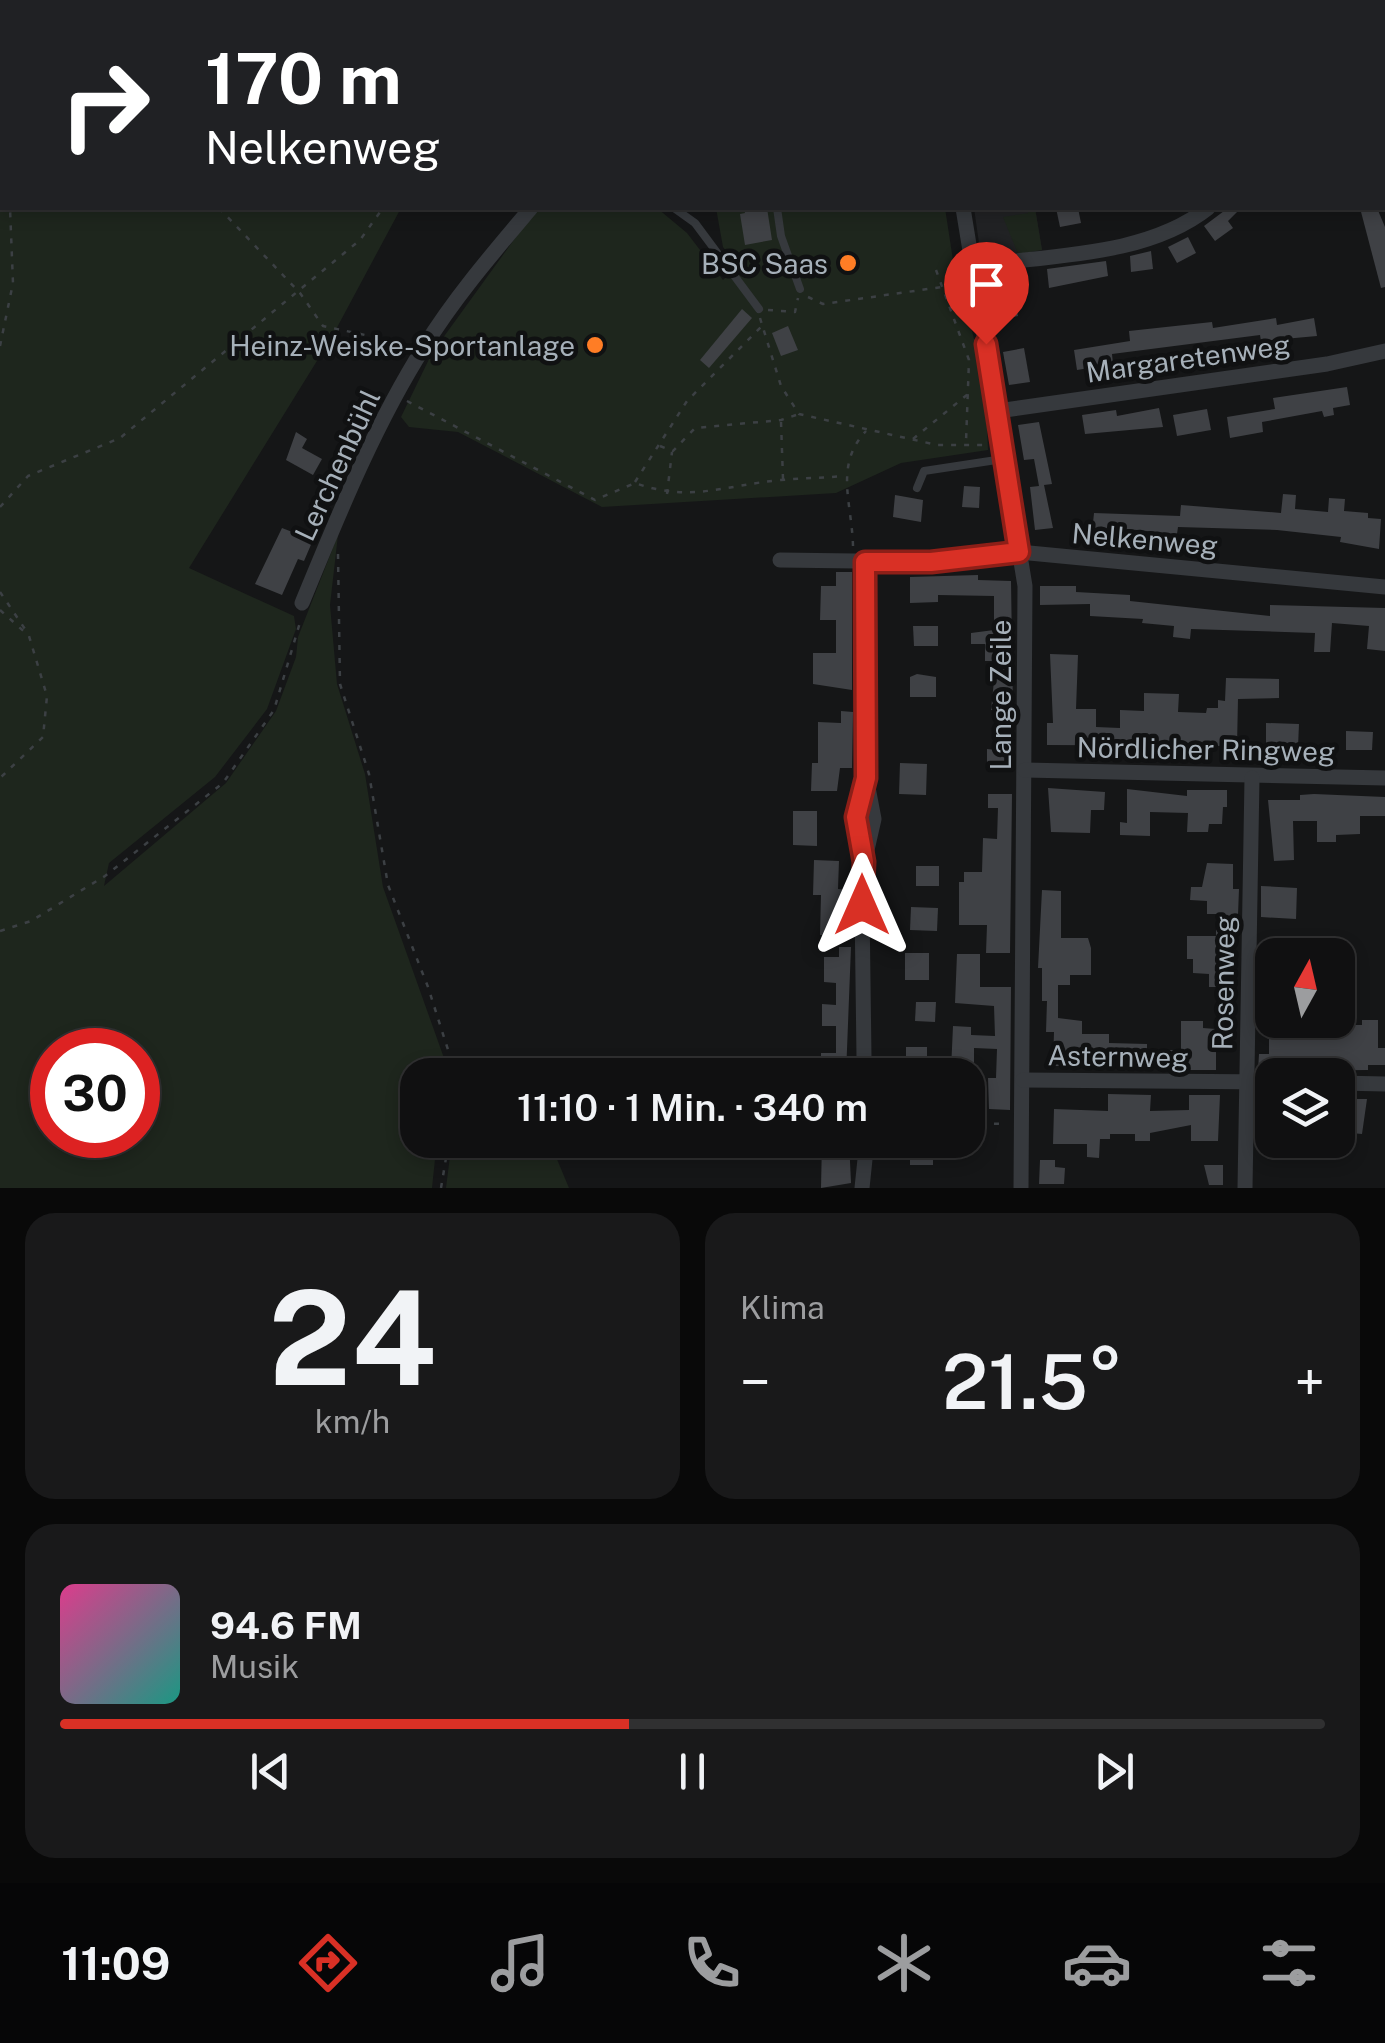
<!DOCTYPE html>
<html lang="de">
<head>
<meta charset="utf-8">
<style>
  :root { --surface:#101011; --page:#19191a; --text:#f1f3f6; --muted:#9c9d9f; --line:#303031; --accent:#d93025 }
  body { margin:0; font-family:"Public Sans",sans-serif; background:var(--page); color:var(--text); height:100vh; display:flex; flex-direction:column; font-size:38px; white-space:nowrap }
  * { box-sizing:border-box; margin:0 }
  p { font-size:32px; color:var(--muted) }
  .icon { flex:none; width:55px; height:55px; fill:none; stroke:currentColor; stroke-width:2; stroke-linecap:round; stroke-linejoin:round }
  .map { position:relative; height:1188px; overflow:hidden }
  .details { display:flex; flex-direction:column; gap:25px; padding:25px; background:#090909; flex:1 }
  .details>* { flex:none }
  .guide { position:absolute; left:0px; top:0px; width:1385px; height:210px; box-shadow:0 5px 15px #0003,0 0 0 2px var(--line); background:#202124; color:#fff; overflow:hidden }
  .needle { width:65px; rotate:8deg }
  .fabs { position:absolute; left:1255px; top:938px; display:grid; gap:20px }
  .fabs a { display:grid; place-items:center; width:100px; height:100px; border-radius:20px; background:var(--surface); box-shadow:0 5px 15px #0003,0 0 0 2px var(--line); font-size:50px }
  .speed { position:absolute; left:30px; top:1028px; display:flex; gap:20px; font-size:50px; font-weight:700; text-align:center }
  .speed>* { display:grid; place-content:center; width:130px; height:130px; border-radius:50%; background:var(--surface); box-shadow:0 5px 15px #0003,0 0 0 2px var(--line); line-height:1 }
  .speed .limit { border:15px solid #d22; background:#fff; color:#111 }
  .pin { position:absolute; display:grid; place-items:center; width:85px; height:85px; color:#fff; margin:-102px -42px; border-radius:50% 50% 50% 0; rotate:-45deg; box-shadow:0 0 10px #0007 }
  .pin .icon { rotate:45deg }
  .me { position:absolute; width:110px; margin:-55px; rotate:0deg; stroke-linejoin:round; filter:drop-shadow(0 0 8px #0008) }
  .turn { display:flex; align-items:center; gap:35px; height:210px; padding:0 40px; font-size:45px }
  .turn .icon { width:130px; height:130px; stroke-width:2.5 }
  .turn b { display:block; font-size:70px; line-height:85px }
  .big { font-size:75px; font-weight:600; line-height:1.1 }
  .details .tile { flex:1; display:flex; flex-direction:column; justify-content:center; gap:15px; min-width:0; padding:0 35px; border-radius:30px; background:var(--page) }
  .details .dial { align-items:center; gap:0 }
  .dial b { font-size:130px; line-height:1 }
  .song { display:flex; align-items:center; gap:30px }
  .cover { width:120px; height:120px; border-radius:15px; background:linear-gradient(135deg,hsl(330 70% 55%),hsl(170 70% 35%)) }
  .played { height:10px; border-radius:5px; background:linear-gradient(90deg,var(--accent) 45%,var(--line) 45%) }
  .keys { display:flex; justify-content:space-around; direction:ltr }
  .heat { display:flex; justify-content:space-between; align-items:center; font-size:55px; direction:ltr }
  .details .tiles { flex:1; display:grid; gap:25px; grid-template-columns:1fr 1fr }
  .tile:last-child { grid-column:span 2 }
  .trip { position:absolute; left:400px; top:1058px; width:585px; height:100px; border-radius:30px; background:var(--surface); box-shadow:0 5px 15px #0003,0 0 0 2px var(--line); font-weight:600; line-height:100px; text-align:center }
  .menu { display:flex; height:160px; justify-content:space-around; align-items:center; background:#060607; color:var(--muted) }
  .menu .icon { width:70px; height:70px }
  .menu .current { color:var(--accent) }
  .menu b { font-size:45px; color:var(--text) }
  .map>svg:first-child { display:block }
  .built { fill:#212224 }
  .green { fill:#1e261d; fill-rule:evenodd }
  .building { fill:#3f4145 }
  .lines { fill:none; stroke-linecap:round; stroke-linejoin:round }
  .path { stroke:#3c4044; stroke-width:2.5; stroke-dasharray:5 8; stroke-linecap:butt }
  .lane { stroke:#36393d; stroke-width:8 }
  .street { stroke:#36393d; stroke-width:15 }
  .route-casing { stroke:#8d1f18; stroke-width:25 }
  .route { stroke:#d93025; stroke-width:18 }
  .poi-dot { fill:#ff7d25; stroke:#101112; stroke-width:4 }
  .labels { text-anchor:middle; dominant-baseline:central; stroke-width:9; stroke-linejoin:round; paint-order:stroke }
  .poi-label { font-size:28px; fill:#a6b0b9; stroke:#101112; text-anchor:end }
  .street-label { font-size:28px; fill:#a6b0b9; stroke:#101112 }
</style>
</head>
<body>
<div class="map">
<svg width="1385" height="1188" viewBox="0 0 1385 1188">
  <rect width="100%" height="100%" fill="#151617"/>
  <path class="built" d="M974,208h61l7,42 -61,7z"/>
  <g class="green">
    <path d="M0,0h492l-490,2v206h399l-68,127 -144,233 105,48 2,13 -29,80 -52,68 -106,86 -5,23 122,-103 50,-72 20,-54 2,-20 40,-102 -8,70 7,79 28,90 18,113 61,171v17h-26v65h19l-5,48h-432zM52,1050h86v85h-86z"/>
    <path d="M537,208h120l30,25 36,47 15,-14 -15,-19 -7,-39h229l14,91 6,4 20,80 3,67 -87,13 -65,30 -234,14 -144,-75 -49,-5 -8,-10 31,-64z"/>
    <path d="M1028,208h7l7,42 -24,4 -15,-37 25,-4z"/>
    <path d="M452,1140h97l20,48h-123z"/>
  </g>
  <g class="building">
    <path d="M744,208h23l5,32 -27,5 -5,-31 5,-1z"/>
    <path d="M1056,208h22l3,15 -21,4z"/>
    <path d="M1228,208h13l-13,13 5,7 -18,13 -11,-15z"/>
    <path d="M1360,208h17l8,19v60l-4,1z"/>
    <path d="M1188,237l8,16 -19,10 -9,-16z"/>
    <path d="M1151,251l2,18 -22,3 -1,-16z"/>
    <path d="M1106,261l2,15 -59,12 -2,-19z"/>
    <path d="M1012,282l6,34 -19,4 -6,-34z"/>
    <path d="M742,309l10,9 -43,50 -9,-8z"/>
    <path d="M1276,318l1,7 37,-7 3,18 -56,5 -1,-6 -148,19 1,10 -36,6 -3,-20 56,-9 -1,-10 83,-9 1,6z"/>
    <path d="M788,326l10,24 -17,6 -9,-23z"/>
    <path d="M1024,348l6,34 -21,3 -6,-33z"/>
    <path d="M1347,387l3,18 -17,3 1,7 -10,2 -2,-6 -60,11 1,10 -33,6 -3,-21 48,-8 -2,-11z"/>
    <path d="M1159,408l4,19 -78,7 -3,-19 34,-5 1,6z"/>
    <path d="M1207,409l4,21 -34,6 -4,-21z"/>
    <path d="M1039,422l13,62 -8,1 9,43 -18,2 -5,-43 9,-1 -5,-27 -10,1 -6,-35z"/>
    <path d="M296,432l11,7 -5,9 20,11 -9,16 -27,-15z"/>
    <path d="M964,486l16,1 -1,21 -17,-1z"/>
    <path d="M1283,494l13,1 -1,14 33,3 1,-14 16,1 -1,12 24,2v5l13,1 -2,30 -39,-7 1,-5 -64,-7 -99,-3 -1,7 -50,-5 -1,7 -34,-3 2,-20 86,3 1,-11 100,8z"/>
    <path d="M895,495l28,5 -2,22 -28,-5z"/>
    <path d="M282,528l31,12 -9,21 -6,-2 -16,36 -27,-11z"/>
    <path d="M836,572h16v118l-39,-6v-31h23v-33h-16l1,-34h15z"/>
    <path d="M978,575v5l33,1 2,130 -22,-1 5,-49h-11v-17h-14v-11l23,-3v-34l-56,-1v7l-28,1v-26z"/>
    <path d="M1040,586h36v6l54,3v6l140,15v-11l115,3v43l-18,-2 2,-23 -37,-3 -2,29h-16l1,-19 -124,-4 -1,10 -17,-2 1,-11 -32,-3 1,-4 -53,-3v-12l-50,1z"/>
    <path d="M913,626h25v20h-24z"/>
    <path d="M1050,654l28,1 -2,54h20v18l24,1v-18l24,1v-18l35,1 -1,18 28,1 1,-5h11v-8l7,1 1,-23 53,1v19l-41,1 -1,47 -190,-1v-22h6z"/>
    <path d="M917,674l19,3v20h-26v-20z"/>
    <path d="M841,711l12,1 -1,56h-12l-3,23h-26l1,-28h6v-41l23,1z"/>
    <path d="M1266,723l33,1 -1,23 -32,-1z"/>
    <path d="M1346,731l27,1 -1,18h-26z"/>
    <path d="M996,737h16l1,33h-26v-21l9,1z"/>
    <path d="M900,763l27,1 -1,31 -27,-1z"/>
    <path d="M1048,788l57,4 -1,18h-13l-1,23 -39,-1z"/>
    <path d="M1127,789l60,7v-6h40v17h-4l-1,17h-13l-1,8h-21l1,-19 -38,-1v24l-30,-1v-13l7,1z"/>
    <path d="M988,794h24l-2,159h-24l1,-28h-28v-43h5v-10h18l1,-34 14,1 1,-31h-10z"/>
    <path d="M1314,794l71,3v19h-25v18l-24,1v7h-19v-21h-24l1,39 -20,1 -6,-61h32v-5z"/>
    <path d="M793,811h24v35l-24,-1z"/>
    <path d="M814,860l25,1 -1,28 13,1 -4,46 -27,-1 1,-40h-8z"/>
    <path d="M1207,863l26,1v25h6l-1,26h-6l5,57 -9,-1v16h-19v-13l-16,-1v-14h-6v-23h29v-22h-9v-13l-17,-1 1,-13h11z"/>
    <rect x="916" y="866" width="23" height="20"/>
    <path d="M1261,886l36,2 -1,31 -35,-2z"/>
    <path d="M1042,890l19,1v47h27l3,10v27h-21v10h-12v33l24,3v13h27v9l38,1v25h-24v-9h-21v-7h-22v13h-27l1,-34h-8l1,-31h-5v-33h-4z"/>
    <path d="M911,907l27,1 -1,23 -27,-1z"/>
    <path d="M1260,945l13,1 -1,29h-12z"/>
    <path d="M839,947h12l-5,128h-25v-22h15v-27h-14v-22l14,1v-22l-12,-1v-25h15z"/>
    <rect x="905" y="953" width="24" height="27"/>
    <path d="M957,954h23v33h31l-1,123 -21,-1 -1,-31h8l1,-29 -23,-1v22h-23l2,-44 18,1v8l24,1 -1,-30 -39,-3z"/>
    <path d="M916,1002h20l-1,20 -20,-1z"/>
    <path d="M1362,1020h16v28h7v17h-17v5l-110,1 1,-17h10v-28h25v7l45,1v-9h23z"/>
    <path d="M1181,1021h22v7l13,1v41h-29v-8h-18v-12h12z"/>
    <path d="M906,1047h21v23l-21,-1z"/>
    <path d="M1108,1094l43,1 -1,16 39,-1v-15h31l-2,46h-27v-16l-41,8v8h-15v-7h-25v5h-10l-1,19 -12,-1v-13h-34l1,-35 54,2z"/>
    <path d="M1339,1099h28l-5,35 -11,-1 1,11h-14z"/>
    <path d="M822,1140h27l2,43 -30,5z"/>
    <rect x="910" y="1147" width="23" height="18"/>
    <path d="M1040,1160h15v7l10,1 -1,16h-25z"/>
    <path d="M1204,1165h19v20h-14z"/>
  </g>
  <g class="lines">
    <g class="path">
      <path d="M86,0l2,2"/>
      <path d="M268,0l3,2"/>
      <path d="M950,0l1,2"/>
      <path d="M1003,0v2"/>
      <path d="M10,2l1,-2"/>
      <path d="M485,2l1,-2"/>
      <path d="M0,42l2,-12"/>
      <path d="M0,167l2,8"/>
      <path d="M219,208l81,85 23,33 84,18"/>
      <path d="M936,270l33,90 -3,82"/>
      <path d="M808,297l15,7 119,-17"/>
      <path d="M768,310l27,2 3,-14"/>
      <path d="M760,318l21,68 18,28 138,31h51"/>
      <path d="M0,346l13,-63 -3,-75"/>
      <path d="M407,401l188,99 40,-17c56,20 90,2 146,-3 21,-2 42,-2 63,-4"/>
      <path d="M781,422l2,57"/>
      <path d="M913,439l55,-45"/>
      <path d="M660,446l13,5 22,-23 86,-8 18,-6"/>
      <path d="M635,482l52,-81 74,-74"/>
      <path d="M667,494l5,-42"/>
      <path d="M0,507l28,-31 92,-38 240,-198 23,-32"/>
      <path d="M853,546c-1,-43 -19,-81 13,-115"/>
      <path d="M338,554l2,130 29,90 19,111 40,102 22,69 1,19"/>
      <path d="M0,592l27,40"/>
      <path d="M0,610l29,26 18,60 -4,41 -43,41"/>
      <path d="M0,931l31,-10 74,-45 118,-93 51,-73 27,-91"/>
      <path d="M968,1123l38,1"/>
      <path d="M441,1188l8,-48"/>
    </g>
    <g class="lane">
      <path d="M674,208l21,15 64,86"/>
      <path d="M777,208l4,28 19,53"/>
      <path d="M917,488l7,-17 79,-12"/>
    </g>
    <g class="street">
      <path d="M541,0v2"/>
      <path d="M715,0l3,2"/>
      <path d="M884,0l5,2"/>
      <path d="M1265,0l2,2"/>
      <path d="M730,2l6,-2"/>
      <path d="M927,2l6,-2"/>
      <path d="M1382,150l3,5"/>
      <path d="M963,208l62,378 -4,602"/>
      <path d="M972,266c77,-11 174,-9 236,-58"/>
      <path d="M998,411l329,-47 58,-13"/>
      <path d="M780,560l151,2 88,-10 366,35"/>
      <path d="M302,603c36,-87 72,-177 122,-256 31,-50 69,-94 107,-139"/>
      <path d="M1025,770l360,8"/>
      <path d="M864,861l-8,-44 10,-40"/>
      <path d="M857,1075l7,-18 -2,-152 2,-42 10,-44 -8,-42 -1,-215"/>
      <path d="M1023,1080l249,2"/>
      <path d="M1338,1083l47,1"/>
      <path d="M862,1188l5,-48"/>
      <path d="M1245,1188l7,-410"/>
    </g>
  </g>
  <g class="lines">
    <defs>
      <path id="route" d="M862,905l2,-43 -8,-45 10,-39 -1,-216h66l88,-10 -33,-208"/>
    </defs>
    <use href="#route" class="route-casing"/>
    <use href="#route" class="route"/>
  </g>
  <g class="poi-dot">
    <circle cx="848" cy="263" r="10"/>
    <circle cx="595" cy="345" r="10"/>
  </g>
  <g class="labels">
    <g class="poi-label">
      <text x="828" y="263">BSC Saas</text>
      <text x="575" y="345">Heinz-Weiske-Sportanlage</text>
    </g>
    <g class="street-label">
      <text transform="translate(1188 358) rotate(-8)">Margaretenweg</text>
      <text transform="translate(337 465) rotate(-65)">Lerchenbühl</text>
      <text transform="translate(1145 539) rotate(5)">Nelkenweg</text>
      <text transform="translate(1000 695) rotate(-90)">Lange Zeile</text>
      <text transform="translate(1206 749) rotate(1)">Nördlicher Ringweg</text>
      <text transform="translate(1223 983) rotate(-89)">Rosenweg</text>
      <text transform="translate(1118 1056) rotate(1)">Asternweg</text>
    </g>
  </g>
</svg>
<div class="fabs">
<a><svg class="needle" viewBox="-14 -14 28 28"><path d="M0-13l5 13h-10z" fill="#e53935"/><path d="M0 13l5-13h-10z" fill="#9c9d9f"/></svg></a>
<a><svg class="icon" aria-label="layers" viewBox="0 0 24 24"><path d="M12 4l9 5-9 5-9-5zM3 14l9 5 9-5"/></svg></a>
</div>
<div class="speed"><div class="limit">30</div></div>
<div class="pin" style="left:986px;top:344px;background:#d93025"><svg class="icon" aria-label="arrive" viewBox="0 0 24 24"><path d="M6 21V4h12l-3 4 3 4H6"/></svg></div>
<svg class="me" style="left:862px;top:905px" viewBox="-20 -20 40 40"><path d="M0-17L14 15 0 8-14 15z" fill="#d93025" stroke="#fff" stroke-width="4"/></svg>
<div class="trip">11:10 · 1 Min. · 340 m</div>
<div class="guide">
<div class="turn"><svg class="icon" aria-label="right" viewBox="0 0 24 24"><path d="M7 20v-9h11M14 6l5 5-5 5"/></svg><div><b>170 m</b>Nelkenweg</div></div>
</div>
</div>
<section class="details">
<div class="tiles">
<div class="tile dial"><b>24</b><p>km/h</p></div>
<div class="tile"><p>Klima</p>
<div class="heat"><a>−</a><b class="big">21.5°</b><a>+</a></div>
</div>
<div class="tile">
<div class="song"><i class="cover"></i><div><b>94.6 FM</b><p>Musik</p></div></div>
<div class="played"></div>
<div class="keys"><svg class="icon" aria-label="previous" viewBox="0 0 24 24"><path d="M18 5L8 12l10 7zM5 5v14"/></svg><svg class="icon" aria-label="pause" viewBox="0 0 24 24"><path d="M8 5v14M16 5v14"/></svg><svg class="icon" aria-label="next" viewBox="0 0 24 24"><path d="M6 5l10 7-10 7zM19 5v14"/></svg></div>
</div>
</div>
</section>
<nav class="menu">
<b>11:09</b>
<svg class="icon current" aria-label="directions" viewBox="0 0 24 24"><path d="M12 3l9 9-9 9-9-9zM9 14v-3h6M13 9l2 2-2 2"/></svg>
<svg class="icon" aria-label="music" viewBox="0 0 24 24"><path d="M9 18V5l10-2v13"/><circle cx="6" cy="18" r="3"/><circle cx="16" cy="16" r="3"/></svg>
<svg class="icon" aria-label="phone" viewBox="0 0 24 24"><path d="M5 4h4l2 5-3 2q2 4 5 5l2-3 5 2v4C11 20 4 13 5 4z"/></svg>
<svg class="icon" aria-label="climate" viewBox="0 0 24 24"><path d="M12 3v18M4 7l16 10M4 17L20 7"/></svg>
<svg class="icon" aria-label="car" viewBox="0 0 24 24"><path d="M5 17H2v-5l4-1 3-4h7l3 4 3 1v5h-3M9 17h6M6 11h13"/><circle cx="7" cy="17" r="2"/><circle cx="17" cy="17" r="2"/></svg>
<svg class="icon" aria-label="filters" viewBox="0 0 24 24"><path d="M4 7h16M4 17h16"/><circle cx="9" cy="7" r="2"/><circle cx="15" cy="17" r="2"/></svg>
</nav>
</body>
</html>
